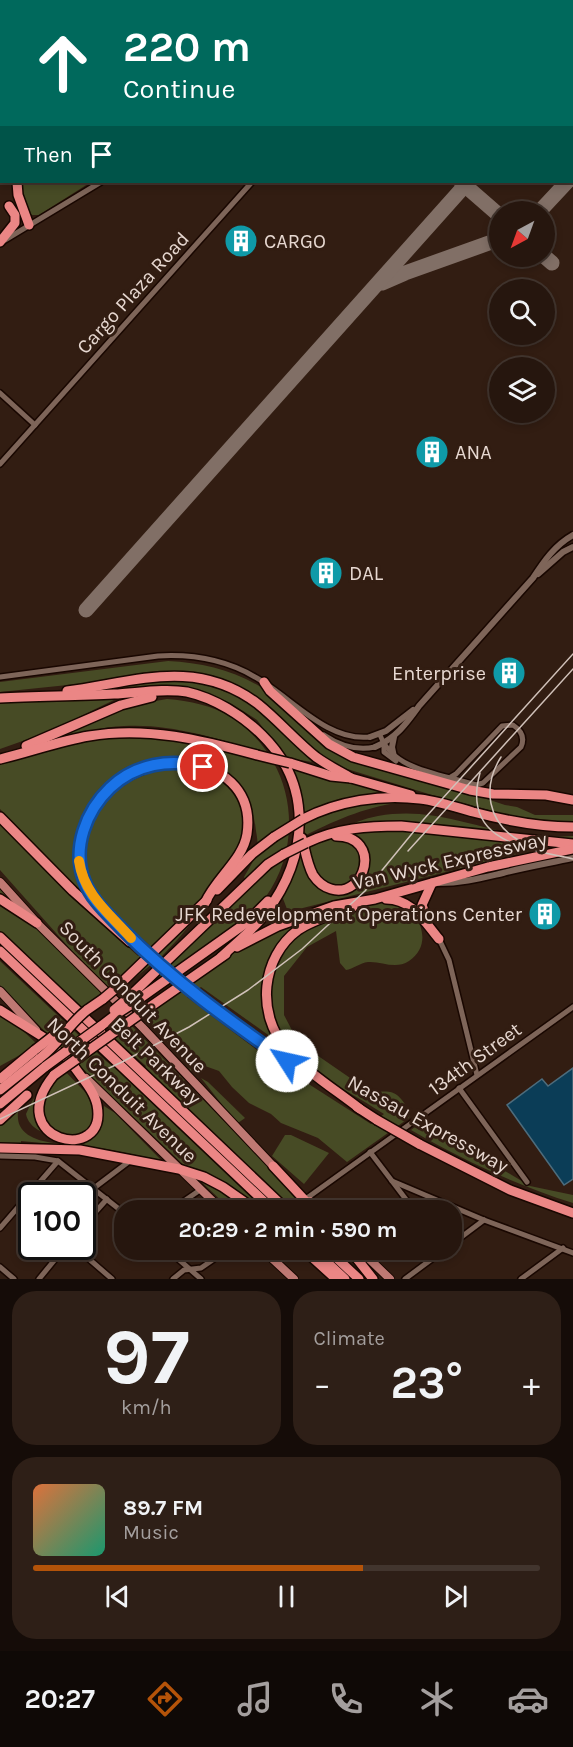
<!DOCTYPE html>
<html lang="en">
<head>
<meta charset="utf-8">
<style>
  :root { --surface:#26160e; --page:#2e1f17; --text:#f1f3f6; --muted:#a49f9e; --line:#42352e; --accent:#b45309 }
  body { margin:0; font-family:Karla,sans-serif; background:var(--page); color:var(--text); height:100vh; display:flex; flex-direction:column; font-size:22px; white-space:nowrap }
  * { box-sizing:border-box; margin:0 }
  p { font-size:20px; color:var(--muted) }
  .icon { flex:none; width:33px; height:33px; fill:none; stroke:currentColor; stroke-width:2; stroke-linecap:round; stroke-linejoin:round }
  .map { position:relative; height:1279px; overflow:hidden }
  .details { display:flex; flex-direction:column; gap:12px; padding:12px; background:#150c08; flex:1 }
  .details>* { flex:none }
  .top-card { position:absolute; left:0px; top:0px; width:573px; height:183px; box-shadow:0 3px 9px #0003,0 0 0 2px var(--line); background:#00695c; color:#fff; overflow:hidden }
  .needle { width:39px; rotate:221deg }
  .buttons { position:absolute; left:489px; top:201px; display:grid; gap:12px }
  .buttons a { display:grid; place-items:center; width:66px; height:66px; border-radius:50%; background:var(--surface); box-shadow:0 3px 9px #0003,0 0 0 2px var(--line); font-size:30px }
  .speed { position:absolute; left:18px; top:1182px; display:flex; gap:12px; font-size:30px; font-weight:700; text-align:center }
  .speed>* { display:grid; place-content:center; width:78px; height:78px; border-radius:50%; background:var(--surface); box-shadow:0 3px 9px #0003,0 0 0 2px var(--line); line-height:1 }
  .speed .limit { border:3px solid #111; border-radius:9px; background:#fff; color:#111 }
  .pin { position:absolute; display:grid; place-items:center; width:51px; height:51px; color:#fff; margin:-26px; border:3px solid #fff; border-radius:50%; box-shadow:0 2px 6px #0007 }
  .me { position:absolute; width:66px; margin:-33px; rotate:305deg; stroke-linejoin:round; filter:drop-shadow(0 0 4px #0008) }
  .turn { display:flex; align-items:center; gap:21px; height:126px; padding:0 24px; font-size:27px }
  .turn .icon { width:78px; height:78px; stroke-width:2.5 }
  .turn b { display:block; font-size:42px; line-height:51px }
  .then { display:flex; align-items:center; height:57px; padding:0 24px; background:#0003; gap:12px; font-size:22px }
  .big { font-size:45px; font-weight:700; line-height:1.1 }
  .details .card { flex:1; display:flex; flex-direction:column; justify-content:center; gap:9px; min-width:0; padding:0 21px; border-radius:24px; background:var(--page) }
  .details .dial { align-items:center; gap:0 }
  .dial b { font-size:78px; line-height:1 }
  .song { display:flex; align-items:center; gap:18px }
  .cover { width:72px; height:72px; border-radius:9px; background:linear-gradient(135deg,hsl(20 70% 55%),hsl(160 70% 35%)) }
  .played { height:6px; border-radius:3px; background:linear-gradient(90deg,var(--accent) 65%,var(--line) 65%) }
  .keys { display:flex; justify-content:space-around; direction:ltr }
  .heat { display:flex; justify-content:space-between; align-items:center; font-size:33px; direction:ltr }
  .details .tiles { flex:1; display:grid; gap:12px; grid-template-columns:1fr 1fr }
  .card:last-child { grid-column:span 2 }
  .trip { position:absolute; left:114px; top:1200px; width:348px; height:60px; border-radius:24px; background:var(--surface); box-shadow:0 3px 9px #0003,0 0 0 2px var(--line); font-weight:700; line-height:60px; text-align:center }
  .tab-bar { display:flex; height:96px; justify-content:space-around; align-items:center; background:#0f0906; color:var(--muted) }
  .tab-bar .icon { width:42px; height:42px }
  .tab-bar .selected { color:var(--accent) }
  .tab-bar b { font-size:27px; color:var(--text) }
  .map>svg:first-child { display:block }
  .green { fill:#474b25 }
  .water { fill:#0b3d57; stroke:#4d6c7c; stroke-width:1.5 }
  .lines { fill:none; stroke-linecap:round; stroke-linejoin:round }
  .taxiway { stroke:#816f66; stroke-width:15 }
  .minor-casing { stroke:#190701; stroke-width:8 }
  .tertiary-casing { stroke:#190701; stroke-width:9 }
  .primary-casing { stroke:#190701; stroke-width:10 }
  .motorway-casing { stroke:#190701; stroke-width:12 }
  .minor { stroke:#7e6559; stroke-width:5 }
  .tertiary { stroke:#7e6559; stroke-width:6 }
  .primary { stroke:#bf7973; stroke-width:8 }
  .motorway { stroke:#eb8685; stroke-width:9 }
  .tram { stroke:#d0c1b9; stroke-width:1.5 }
  .motorway-bridge-casing { stroke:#190701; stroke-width:12; stroke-linecap:butt }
  .motorway-bridge { stroke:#eb8685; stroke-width:9 }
  .route-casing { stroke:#114b97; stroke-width:15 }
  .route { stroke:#1a73e8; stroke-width:10 }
  .slow { stroke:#f59e0b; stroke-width:10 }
  .labels { text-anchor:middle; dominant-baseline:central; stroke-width:6; stroke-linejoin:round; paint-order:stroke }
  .poi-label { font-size:20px; fill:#e7d8d1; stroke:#321d12; text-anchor:start }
  .street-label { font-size:20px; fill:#e7d8d1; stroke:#321d12 }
</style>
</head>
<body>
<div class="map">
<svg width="573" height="1279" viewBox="0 0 573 1279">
  <rect width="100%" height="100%" fill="#321d12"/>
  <g class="green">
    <path d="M20,182h71l-52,33h-7c-10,-8 -10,-21 -12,-33z"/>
    <path d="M168,661c41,2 80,13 111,39 14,12 26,28 41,37 10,7 25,16 37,19 11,3 14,-2 25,6l87,31 36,12 12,2 18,8h38v6h-42l-99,-26 -98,-30 -105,-82 -28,-9 -32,-3 -22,1 -60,11 -87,9v-10z"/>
    <path d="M152,678c17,2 34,2 51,4 43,6 73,43 102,71l7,9 -24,-4 4,9 76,20 40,14c-42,6 -66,16 -104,35l-2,12c25,-12 49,-27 76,-32 51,-9 87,9 135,17 20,4 40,4 60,3v4l-282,71 -4,-2 -5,-13 14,-29 5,-27 -14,-81 -30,-39 -25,-16 -29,-13 -20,-4 -80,2z"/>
    <path d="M114,698v2l-66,32 -48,17v-47z"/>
    <path d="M167,699c23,2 45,6 65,19 61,39 75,122 33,180 -23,32 -72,58 -104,80l-2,-2 87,-87 27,-21 1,-12 -29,23 -1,-2c4,-7 10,-16 12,-24 3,-6 1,-16 0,-22 -3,-33 -23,-62 -56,-71 -46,-13 -99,16 -117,59 -6,15 -10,34 -7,50 2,7 6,16 4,21l-80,-81v-48c41,-11 82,-25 125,-27 46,-1 99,17 144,26l-3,-8c-46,-12 -94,-29 -142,-26 -22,1 -44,7 -65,12v-3l63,-28z"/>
    <path d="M173,765c8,1 16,1 24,2 6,1 11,5 17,8 32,17 38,52 30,85l-66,79 -16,17 -41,33 -8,2 -41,-40 -72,-81v-46l69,71 69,61 12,-10c-21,-20 -45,-39 -60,-64 -20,-33 8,-86 39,-104 12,-7 31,-9 44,-13z"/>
    <path d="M0,887l26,31 80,79 -22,14 -84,-80z"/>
    <path d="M392,901c26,5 44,42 17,60 -14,9 -27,0 -41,1 -8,1 -15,7 -22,8l-6,-7 -4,-32 -29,16 -23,29v39l10,19 17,17 45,31h6l9,11c22,-4 28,-1 39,20l-1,5 -62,44 -29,-24 -37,-15 -10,-9 -22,-11 -17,-16 -13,-16 -14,-5 -14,5 -30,-37 -24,-21c51,-39 107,-74 170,-92 -23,17 -43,40 -44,70 -1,16 6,31 8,46l-70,-50 -14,10 78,59 106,68 13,-10c-29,-19 -66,-37 -91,-61 -15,-15 -24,-38 -23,-58 1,-65 67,-87 122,-94z"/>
    <path d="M0,961l106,100 19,15 142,134h-36l-170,-162 -61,-63z"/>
    <path d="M0,1014l19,13 19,18 -38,21z"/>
    <path d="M126,1020l184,190h-17l-149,-141 2,-3 -38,-33z"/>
    <path d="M61,1067l26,27 5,13h4c-2,5 -2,13 -5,18 -12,20 -61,13 -65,-11 9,-20 18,-33 35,-47z"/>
    <path d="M201,1078l7,4 37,36 -7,5 -6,-6z"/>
    <path d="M104,1106l11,7 46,47 -55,-11 -85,-8v3l-21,1v-25l18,-13c0,6 -1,13 2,19 9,18 44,19 62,17l19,-22z"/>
    <path d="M423,1121l70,44 11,2 1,4 25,15 43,9v8c-57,-18 -110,-43 -162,-73z"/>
    <path d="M285,1135h6l38,18 -25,31 -32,-28z"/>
  </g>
  <path class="water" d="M573,1068v111l-9,6 -57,-80 35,-26 6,7z"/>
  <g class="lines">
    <g class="taxiway">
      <path d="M572,51l1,1"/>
      <path d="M572,66l1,-2"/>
      <path d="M461,182l39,34"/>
      <path d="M539,212l28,-30"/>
      <path d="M544,256l8,7"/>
      <path d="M382,283l23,-10 95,-34"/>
      <path d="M86,610l382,-428"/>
    </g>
    <defs>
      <g id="minor">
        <path d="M145,2l1,-2"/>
        <path d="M195,2l1,-2"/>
        <path d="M413,2l1,-2"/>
        <path d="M0,118h2"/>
        <path d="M5,240l96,-58"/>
        <path d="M0,393l35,32"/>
        <path d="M0,464l252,-282"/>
        <path d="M0,677l158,-21c34,-2 68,4 97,21 36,20 72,65 115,60"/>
        <path d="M324,735c15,10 33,16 51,12"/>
        <path d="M380,735c13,36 62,39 96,50l7,-2 38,-36c4,-9 1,-16 -8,-22l-11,1 -46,48 -5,3"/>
        <path d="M384,747v5l12,9"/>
        <path d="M439,939l10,21 28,115"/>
        <path d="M459,1088l68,94"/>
        <path d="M370,1152l44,58"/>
        <path d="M0,1156l35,1 23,4 66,52"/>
        <path d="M392,1181l92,39 89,33"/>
        <path d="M94,1188l37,-28"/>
        <path d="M307,1198l266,-191"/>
        <path d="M171,1210l29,-20"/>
        <path d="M82,1227l25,-28"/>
        <path d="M0,1228l58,-67"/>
        <path d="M452,1244l32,-24"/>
        <path d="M74,1246l38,33"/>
        <path d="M168,1250l33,29"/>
        <path d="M0,1267l14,12"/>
        <path d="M39,1279l27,-33"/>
        <path d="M173,1279l11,-9 17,-2 26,-18"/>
        <path d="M405,1279l39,-29"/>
        <path d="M521,1279l42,-31"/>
      </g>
      <g id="tertiary">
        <path d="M538,574l25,-22 10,-5"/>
        <path d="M370,737l16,-6 27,-21"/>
        <path d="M375,747c21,-9 31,-23 44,-41l114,-128c11,-17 22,-33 40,-43"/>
        <path d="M394,757l-2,-10 2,-10"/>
        <path d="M439,883c23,0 42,-5 64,-10 23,-6 47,-10 70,-15"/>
      </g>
      <g id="primary">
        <path d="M0,882l37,41 105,104 133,141"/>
        <path d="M0,991l36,39"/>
        <path d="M49,1042l26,25"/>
        <path d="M86,1078l136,132"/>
        <path d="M310,1201l10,9"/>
        <path d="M263,1250l31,29"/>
        <path d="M360,1250l30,29"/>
      </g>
      <g id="motorway">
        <path d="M159,2v-2"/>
        <path d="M166,2v-2"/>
        <path d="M178,2l1,-2"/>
        <path d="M0,154l2,-1"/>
        <path d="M0,164l2,-1"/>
        <path d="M17,182l1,13 11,30"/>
        <path d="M0,242l15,-19v-8l-6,-9"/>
        <path d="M264,682l6,9 59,53 24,13 117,33 23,4 53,1 27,5"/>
        <path d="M67,691c68,-9 129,-34 191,13 20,16 37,36 58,53 11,8 23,14 35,21"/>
        <path d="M0,698c38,-2 76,-2 114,-4 23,-1 50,-6 73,-2 27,6 55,23 75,43 52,51 46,122 4,178 -12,16 -30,30 -45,44"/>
        <path d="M26,746l95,-41 31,-8"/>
        <path d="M0,759c30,-7 59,-18 89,-23 58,-10 113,4 168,19"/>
        <path d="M290,763l41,13 20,2 60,17"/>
        <path d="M0,817l73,74 57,51"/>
        <path d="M303,819c35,-18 78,-25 117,-20 17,2 36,8 53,13 34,9 66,15 100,15"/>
        <path d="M302,838c3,12 5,26 11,37 4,6 11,12 18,14 35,10 52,-53 5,-53"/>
        <path d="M306,843c31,-15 62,-17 95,-17l172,18"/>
        <path d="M217,890l35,-36 22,-17"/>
        <path d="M0,899l37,24"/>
        <path d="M386,899c26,0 38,22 53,40"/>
        <path d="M353,907c-18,7 -39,12 -55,23 -37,27 -42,84 -12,118 20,24 50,42 74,61"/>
        <path d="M427,919l-5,-14 10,-22"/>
        <path d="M0,937l287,273"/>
        <path d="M237,947l41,-21 56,-20 41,-7 113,-32 85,-18"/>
        <path d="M0,951l273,259"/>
        <path d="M144,952c-19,-21 -48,-43 -59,-69 -8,-17 -7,-36 -1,-54 31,-93 176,-84 163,5 -4,26 -32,45 -42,69"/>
        <path d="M116,988l91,-88"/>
        <path d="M193,992l115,83"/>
        <path d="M127,999l141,-135 16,-10"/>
        <path d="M132,1004l114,-81 22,-22"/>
        <path d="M147,1009l79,-55"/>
        <path d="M0,1010l43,27"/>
        <path d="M87,1010l16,-11"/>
        <path d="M101,1026l17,-13"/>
        <path d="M54,1075c-54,66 55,91 43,30 -3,-15 -16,-28 -24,-40"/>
        <path d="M0,1079l35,-29"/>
        <path d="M0,1090l40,-32"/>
        <path d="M0,1104l46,-38"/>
        <path d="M357,1107l20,13"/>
        <path d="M0,1120l27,-25"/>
        <path d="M419,1144l91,46 63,23"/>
        <path d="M0,1148l80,2 99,19 25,8 19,10 33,23"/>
        <path d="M273,1166l41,44"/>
        <path d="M304,1250l32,29"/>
        <path d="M314,1250l31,29"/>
        <path d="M328,1250l31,29"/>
        <path d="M350,1250l23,29"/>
      </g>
    </defs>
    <use href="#minor" class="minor-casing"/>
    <use href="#tertiary" class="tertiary-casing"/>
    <use href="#primary" class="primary-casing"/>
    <use href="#motorway" class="motorway-casing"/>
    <use href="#minor" class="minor"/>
    <use href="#tertiary" class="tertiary"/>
    <use href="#primary" class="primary"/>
    <use href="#motorway" class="motorway"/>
    <g class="tram">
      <path d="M501,757c-19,30 -14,66 19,84"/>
      <path d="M480,773c-19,68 44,75 93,86"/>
      <path d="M408,851l165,-182"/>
      <path d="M0,1119l122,-57 67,-35 59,-37 54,-41 63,-58 59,-72 149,-165"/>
    </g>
    <defs>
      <g id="motorway-bridge">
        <path d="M257,755l33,8"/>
        <path d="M274,837l29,-18"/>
        <path d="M284,854l22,-11"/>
        <path d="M144,952l49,40"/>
        <path d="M103,999l13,-11"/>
        <path d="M114,1010l13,-11"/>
        <path d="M118,1013l14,-9"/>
        <path d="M35,1050l27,-21"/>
        <path d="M40,1058c19,-14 28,-33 47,-48"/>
        <path d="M46,1066l55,-40"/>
        <path d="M54,1075l93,-66"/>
        <path d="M377,1120l42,24"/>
      </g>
    </defs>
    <use href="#motorway-bridge" class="motorway-bridge-casing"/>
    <use href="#motorway-bridge" class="motorway-bridge"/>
  </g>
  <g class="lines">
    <defs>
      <path id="route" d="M203,767c-33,-9 -68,-3 -93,21 -24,23 -38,60 -26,92 7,20 25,35 39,50 49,50 107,91 164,131"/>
    </defs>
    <use href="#route" class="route-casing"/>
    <use href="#route" class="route"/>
    <path class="slow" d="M79,861c5,34 31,53 52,77"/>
  </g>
  <defs>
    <symbol id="building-disc" viewBox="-11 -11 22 22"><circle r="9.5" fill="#0f9aa8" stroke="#321d12"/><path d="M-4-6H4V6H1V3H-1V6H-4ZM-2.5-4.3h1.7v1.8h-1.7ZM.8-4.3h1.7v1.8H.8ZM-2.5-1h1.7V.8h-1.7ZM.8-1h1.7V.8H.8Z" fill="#fff"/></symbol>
  </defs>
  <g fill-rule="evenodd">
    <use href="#building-disc" x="222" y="222" width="38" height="38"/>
    <use href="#building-disc" x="413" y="433" width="38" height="38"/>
    <use href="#building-disc" x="307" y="554" width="38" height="38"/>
    <use href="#building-disc" x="490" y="654" width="38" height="38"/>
    <use href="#building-disc" x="526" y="895" width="38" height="38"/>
  </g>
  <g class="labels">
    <g class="poi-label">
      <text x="264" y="241">CARGO</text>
      <text x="455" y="452">ANA</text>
      <text x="349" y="573">DAL</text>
      <text x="486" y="673" text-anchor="end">Enterprise</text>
      <text x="522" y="914" text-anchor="end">JFK Redevelopment Operations Center</text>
    </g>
    <g class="street-label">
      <text transform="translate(133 293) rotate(-48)">Cargo Plaza Road</text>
      <text transform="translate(450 861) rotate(-13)">Van Wyck Expressway</text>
      <text transform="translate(133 997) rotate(46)">South Conduit Avenue</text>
      <text transform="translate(475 1059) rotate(-36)">134th Street</text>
      <text transform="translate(156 1061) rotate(44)">Belt Parkway</text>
      <text transform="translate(122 1090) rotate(44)">North Conduit Avenue</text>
      <text transform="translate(428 1124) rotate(29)">Nassau Expressway</text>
    </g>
  </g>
</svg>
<div class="buttons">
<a><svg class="needle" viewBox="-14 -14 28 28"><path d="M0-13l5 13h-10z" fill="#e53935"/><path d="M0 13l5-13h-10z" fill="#a49f9e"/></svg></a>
<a><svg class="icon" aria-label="search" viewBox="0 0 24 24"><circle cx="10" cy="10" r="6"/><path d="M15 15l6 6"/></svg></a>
<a><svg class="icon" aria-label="layers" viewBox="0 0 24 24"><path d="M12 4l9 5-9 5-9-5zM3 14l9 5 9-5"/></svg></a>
</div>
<div class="speed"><div class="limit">100</div></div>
<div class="pin" style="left:203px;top:767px;background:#d93025"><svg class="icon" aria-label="arrive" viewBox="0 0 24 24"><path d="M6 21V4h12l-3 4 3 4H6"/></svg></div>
<svg class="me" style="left:287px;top:1061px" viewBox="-20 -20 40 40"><circle r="19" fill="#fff"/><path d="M0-13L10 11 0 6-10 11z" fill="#1a73e8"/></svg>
<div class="trip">20:29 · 2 min · 590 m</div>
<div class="top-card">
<div class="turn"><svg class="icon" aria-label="ahead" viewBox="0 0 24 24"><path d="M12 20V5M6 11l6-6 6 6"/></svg><div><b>220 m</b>Continue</div></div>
<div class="then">Then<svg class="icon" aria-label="arrive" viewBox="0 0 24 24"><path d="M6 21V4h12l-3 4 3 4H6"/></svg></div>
</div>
</div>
<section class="details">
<div class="tiles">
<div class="card dial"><b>97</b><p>km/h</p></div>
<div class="card"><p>Climate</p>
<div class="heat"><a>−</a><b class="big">23°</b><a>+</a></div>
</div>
<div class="card">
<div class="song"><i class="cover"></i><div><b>89.7 FM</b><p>Music</p></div></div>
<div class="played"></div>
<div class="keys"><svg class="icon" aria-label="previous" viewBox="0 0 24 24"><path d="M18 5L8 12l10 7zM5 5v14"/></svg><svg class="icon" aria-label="pause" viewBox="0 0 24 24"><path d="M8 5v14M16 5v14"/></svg><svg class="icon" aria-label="next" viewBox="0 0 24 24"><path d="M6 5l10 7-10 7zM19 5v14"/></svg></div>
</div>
</div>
</section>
<nav class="tab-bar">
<b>20:27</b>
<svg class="icon selected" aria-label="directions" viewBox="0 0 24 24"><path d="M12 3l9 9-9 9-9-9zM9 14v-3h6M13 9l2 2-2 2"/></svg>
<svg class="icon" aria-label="music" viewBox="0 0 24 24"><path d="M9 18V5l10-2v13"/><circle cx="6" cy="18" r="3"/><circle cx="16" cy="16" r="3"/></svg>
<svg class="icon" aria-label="phone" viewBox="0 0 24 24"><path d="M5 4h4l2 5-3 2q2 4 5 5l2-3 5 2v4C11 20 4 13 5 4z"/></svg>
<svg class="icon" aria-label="climate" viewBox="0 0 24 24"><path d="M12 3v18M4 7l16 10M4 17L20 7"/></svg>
<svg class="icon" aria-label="car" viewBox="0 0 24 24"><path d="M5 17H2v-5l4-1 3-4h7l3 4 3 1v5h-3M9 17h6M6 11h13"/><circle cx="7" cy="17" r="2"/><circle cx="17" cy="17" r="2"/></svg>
</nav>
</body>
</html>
